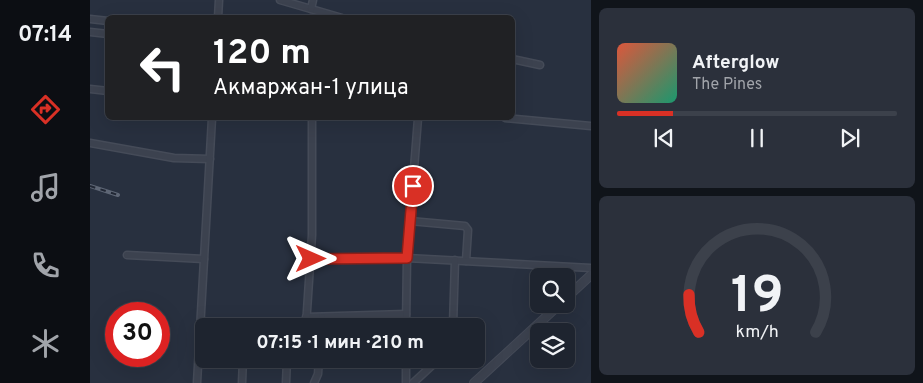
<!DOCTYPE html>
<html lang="ru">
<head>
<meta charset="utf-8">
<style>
  :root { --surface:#1e242f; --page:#2b303b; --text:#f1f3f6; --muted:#a1a4aa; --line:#3c414b; --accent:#d93025 }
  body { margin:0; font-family:Overpass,sans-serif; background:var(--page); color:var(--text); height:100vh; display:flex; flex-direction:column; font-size:19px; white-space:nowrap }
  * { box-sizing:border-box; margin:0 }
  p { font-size:16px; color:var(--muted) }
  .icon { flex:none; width:28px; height:28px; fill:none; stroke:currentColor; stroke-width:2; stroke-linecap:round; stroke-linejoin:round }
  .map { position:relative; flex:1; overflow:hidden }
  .drawer { display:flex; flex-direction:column; gap:8px; padding:8px; background:#10141a; width:332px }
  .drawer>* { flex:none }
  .banner { position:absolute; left:15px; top:15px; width:410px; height:105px; border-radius:8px; box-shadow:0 5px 20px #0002,0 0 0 1px var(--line); background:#202124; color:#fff; overflow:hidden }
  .tools { position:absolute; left:440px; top:268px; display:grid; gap:10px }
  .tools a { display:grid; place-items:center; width:45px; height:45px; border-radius:8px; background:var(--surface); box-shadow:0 5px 20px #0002,0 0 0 1px var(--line); font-size:25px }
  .speed { position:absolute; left:15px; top:302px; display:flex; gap:10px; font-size:25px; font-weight:700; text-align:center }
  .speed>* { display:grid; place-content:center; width:65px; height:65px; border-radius:50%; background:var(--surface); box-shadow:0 5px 20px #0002,0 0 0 1px var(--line); line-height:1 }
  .speed .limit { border:8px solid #d22; background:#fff; color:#111 }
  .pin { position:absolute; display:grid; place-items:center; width:42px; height:42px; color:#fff; margin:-21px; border:2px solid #fff; border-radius:50%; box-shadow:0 1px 5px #0007 }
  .me { position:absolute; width:55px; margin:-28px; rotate:90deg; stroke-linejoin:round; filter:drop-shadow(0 0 4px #0008) }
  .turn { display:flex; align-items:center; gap:18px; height:105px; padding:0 25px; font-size:22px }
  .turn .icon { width:65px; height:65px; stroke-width:2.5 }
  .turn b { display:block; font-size:35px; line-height:42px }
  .drawer .widget { flex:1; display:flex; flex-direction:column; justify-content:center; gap:8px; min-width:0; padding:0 18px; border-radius:8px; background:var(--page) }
  .drawer .dial { align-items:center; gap:0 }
  .dial svg { height:130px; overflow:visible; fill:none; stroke:var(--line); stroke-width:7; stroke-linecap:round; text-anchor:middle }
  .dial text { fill:var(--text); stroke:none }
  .song { display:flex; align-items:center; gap:15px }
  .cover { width:60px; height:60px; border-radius:8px; background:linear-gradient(135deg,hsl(10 70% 55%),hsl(160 70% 35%)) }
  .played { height:5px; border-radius:2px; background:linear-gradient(90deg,var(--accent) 20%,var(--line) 20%) }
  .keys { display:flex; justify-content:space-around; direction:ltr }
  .trip { position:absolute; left:105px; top:318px; width:290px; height:50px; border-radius:8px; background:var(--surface); box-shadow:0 5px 20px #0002,0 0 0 1px var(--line); font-weight:700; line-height:50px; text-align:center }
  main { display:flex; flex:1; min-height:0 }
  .tab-bar { display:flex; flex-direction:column; width:90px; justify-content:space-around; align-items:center; background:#0c0e13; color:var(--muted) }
  .tab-bar .icon { width:35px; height:35px }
  .tab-bar .selected { color:var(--accent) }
  .tab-bar b { font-size:22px; color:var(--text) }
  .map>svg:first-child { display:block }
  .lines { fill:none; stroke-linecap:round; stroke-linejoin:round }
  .minor-casing { stroke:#454b58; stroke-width:9 }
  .tertiary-casing { stroke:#454b58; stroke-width:10 }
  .minor { stroke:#3c424f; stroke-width:6 }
  .tertiary { stroke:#3c424f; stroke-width:8 }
  .rail-casing { stroke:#5e6675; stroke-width:4 }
  .rail { stroke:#212734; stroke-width:2; stroke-dasharray:5.5; stroke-linecap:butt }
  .route-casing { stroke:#8d1f18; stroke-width:12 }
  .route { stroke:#d93025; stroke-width:9 }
</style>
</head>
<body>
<main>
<nav class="tab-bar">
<b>07:14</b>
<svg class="icon selected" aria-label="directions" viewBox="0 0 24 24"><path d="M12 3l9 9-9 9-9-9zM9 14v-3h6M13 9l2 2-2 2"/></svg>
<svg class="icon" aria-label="music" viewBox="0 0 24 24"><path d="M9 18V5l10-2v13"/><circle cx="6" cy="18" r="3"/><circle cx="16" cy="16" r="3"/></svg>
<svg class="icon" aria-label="phone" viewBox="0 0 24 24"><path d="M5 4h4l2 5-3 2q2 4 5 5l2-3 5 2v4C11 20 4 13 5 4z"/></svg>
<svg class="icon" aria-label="climate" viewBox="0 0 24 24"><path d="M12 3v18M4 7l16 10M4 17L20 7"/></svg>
</nav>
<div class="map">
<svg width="501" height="383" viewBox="0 0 501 383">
  <rect width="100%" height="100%" fill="#28303f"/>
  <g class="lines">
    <defs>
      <g id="minor">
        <path d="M190,0l62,18"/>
        <path d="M221,9l2,-9"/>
        <path d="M128,18l1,-18"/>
        <path d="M0,19l18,2"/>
        <path d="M0,32l18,2"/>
        <path d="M422,59l28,6"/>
        <path d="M0,89l18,2"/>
        <path d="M415,118l86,8"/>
        <path d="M0,143l84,15 36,1"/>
        <path d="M320,221l55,5 3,4 -2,31"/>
        <path d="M37,255l77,4"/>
        <path d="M221,259l96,-1 184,10"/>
        <path d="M216,317l100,-3"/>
        <path d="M216,326l6,-91v-117"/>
        <path d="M231,326l1,-9"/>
        <path d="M316,326l1,-68 11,-140"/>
        <path d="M363,326l2,-66"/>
        <path d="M107,383l15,-265"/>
        <path d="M152,383l1,-24"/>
        <path d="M196,383l1,-24"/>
        <path d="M224,383l4,-9 1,-15"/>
        <path d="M316,383v-24"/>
        <path d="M323,383l26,-24"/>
      </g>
      <g id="tertiary">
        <path d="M476,298l25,-23"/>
        <path d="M384,383l86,-79"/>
      </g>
    </defs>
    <use href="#minor" class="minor-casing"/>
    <use href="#tertiary" class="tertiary-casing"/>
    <use href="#minor" class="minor"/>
    <use href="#tertiary" class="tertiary"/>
    <defs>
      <path id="rail" d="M0,186l28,9"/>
    </defs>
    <use href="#rail" class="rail-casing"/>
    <use href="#rail" class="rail"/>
  </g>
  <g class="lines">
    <defs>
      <path id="route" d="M221,259l96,-1 6,-72"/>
    </defs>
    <use href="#route" class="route-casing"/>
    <use href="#route" class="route"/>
  </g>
</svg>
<div class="tools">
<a><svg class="icon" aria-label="search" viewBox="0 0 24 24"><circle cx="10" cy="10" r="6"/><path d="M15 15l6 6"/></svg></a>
<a><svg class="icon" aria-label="layers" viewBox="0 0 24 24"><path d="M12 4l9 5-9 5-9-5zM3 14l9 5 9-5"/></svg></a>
</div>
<div class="speed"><div class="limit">30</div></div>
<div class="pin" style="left:323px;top:186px;background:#d93025"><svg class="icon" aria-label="arrive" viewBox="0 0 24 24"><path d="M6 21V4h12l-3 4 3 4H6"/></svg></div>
<svg class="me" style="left:221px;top:259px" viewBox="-20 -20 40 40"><path d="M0-17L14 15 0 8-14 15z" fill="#d93025" stroke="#fff" stroke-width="4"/></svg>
<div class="trip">07:15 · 1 мин · 210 m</div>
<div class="banner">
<div class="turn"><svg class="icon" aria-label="left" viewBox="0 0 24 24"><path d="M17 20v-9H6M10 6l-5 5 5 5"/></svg><div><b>120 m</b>Акмаржан-1 улица</div></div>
</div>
</div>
<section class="drawer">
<div class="widget">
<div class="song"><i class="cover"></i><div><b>Afterglow</b><p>The Pines</p></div></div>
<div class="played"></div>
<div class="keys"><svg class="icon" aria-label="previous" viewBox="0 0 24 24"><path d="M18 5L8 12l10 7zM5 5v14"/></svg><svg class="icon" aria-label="pause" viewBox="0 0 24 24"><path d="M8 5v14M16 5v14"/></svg><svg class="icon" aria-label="next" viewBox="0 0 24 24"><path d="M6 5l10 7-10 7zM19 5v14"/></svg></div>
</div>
<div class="widget dial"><svg viewBox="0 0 100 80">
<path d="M14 69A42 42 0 1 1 86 69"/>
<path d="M14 69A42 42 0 0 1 8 46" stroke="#d93025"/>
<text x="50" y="56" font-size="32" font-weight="700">19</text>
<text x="50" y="72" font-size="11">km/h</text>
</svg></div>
</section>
</main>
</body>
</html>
